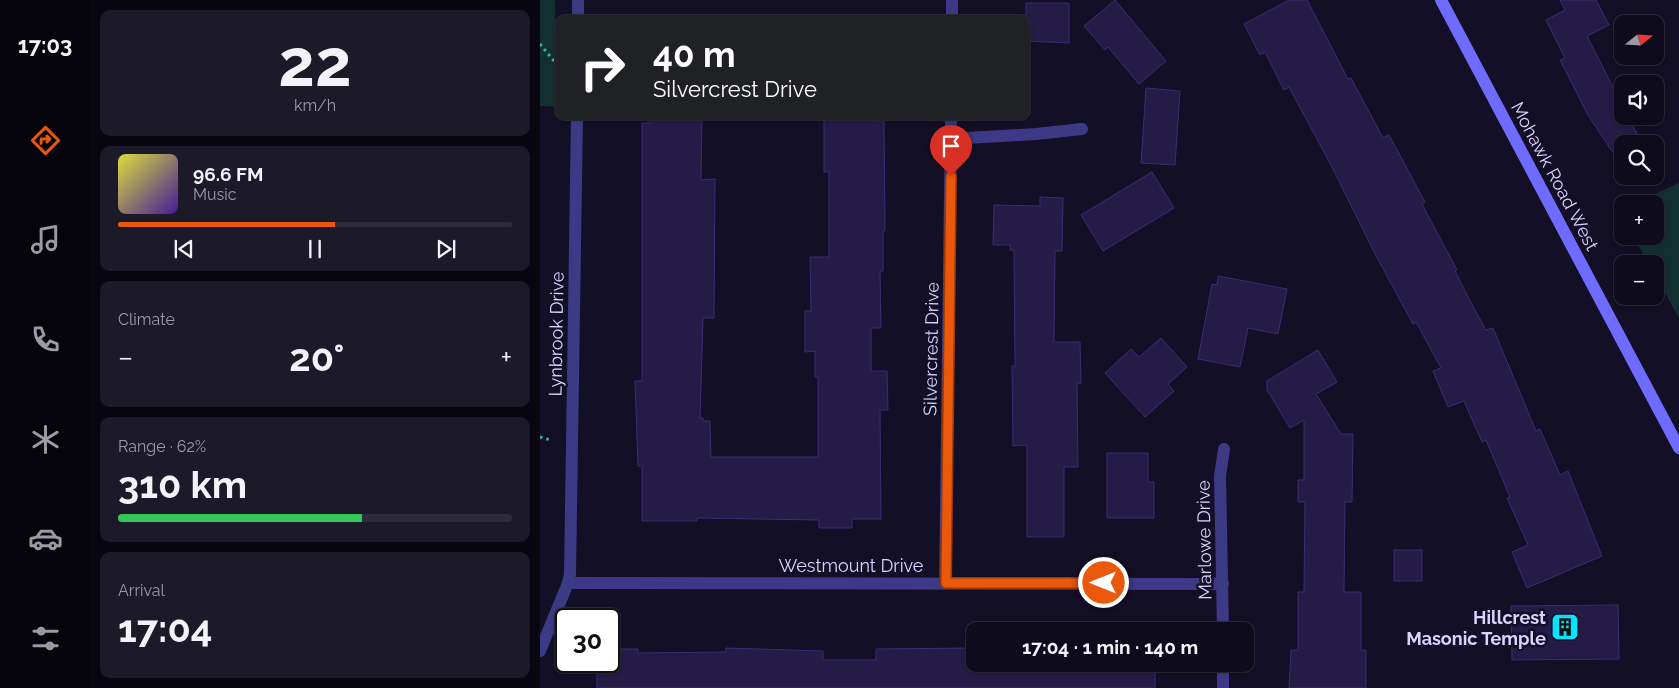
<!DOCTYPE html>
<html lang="en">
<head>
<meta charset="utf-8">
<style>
  :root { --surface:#0e0b1c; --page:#1c1929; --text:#f1f3f6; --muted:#9b9ba3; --line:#2e2b3b; --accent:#ea580c }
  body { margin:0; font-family:Raleway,sans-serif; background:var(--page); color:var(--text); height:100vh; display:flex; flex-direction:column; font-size:19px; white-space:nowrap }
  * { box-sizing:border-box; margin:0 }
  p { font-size:16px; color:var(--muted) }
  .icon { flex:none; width:28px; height:28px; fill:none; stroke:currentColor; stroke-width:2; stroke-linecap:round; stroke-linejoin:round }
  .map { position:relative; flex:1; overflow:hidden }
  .sheet { display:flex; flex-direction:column; gap:10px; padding:10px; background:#08060f; width:450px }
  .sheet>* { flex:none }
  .guide { position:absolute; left:15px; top:15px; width:475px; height:105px; border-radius:10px; box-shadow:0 1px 4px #0004,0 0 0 1px var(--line); background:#202124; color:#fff; overflow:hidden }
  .needle { width:32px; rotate:72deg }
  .buttons { position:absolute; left:1074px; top:15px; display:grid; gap:10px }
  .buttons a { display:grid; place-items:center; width:50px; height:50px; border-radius:10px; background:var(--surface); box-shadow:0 1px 4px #0004,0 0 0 1px var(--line); font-size:25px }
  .speed { position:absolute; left:15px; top:608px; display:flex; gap:10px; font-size:25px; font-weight:700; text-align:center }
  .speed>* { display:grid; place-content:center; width:65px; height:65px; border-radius:50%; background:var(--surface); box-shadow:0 1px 4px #0004,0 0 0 1px var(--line); line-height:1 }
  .speed .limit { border:2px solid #111; border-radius:8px; background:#fff; color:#111 }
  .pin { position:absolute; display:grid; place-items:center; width:42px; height:42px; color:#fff; margin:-51px -21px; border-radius:50% 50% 50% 0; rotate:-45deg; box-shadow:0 0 5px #0007 }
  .pin .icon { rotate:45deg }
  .me { position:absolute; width:55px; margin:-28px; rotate:270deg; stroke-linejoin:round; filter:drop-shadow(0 0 4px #0008) }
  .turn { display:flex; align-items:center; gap:18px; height:105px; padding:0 15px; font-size:22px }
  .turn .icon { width:65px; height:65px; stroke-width:2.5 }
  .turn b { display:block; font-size:35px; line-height:42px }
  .big { font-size:38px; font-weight:700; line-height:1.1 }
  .sheet .widget { flex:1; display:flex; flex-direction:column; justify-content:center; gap:8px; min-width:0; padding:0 18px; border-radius:10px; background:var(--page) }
  .sheet .dial { align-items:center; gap:0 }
  .dial b { font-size:65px; line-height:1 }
  .song { display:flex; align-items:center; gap:15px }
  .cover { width:60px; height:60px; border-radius:8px; background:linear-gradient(135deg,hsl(60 70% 55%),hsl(260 70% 35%)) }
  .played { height:5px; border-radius:2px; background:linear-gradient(90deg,var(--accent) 55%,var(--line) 55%) }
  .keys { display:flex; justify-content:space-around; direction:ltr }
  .heat { display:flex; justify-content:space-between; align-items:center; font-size:28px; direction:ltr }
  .charge { height:8px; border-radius:4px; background:linear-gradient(90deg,#34c759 62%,var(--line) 0) }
  .trip { position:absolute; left:426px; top:622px; width:288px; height:50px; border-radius:10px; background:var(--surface); box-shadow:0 1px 4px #0004,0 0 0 1px var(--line); font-weight:700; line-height:50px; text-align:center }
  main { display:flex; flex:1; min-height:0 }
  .menu { display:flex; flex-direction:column; width:90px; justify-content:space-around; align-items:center; background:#06040b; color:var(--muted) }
  .menu .icon { width:35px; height:35px }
  .menu .selected { color:var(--accent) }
  .menu b { font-size:22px; color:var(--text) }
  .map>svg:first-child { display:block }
  .green { fill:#12302f }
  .building { fill:#241b47; stroke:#3b2d73 }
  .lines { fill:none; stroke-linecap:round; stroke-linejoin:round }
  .path { stroke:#2fb8b0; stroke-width:3; stroke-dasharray:2.5 4; stroke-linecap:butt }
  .minor { stroke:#3d3a85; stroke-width:12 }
  .secondary { stroke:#6f6bff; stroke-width:12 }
  .route-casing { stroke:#983908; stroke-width:12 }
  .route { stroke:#ea580c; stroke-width:9 }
  .labels { text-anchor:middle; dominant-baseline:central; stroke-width:5; stroke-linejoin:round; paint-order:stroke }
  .street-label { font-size:18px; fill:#d9d4ff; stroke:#130f26 }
  .poi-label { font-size:18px; font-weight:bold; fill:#d9d4ff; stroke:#130f26; text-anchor:end }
</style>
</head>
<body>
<main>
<nav class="menu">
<b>17:03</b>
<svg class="icon selected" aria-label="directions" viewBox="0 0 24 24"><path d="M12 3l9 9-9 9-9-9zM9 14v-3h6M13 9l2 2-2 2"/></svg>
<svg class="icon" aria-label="music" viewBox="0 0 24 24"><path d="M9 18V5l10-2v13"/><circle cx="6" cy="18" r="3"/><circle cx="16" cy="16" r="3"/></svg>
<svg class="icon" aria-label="phone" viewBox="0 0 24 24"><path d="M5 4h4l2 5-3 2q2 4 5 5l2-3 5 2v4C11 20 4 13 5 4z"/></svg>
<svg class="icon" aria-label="climate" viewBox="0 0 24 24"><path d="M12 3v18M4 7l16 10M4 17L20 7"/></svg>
<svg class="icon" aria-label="car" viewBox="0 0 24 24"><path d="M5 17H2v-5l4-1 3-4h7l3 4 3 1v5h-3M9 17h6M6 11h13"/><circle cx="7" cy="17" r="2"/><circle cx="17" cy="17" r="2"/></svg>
<svg class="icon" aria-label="filters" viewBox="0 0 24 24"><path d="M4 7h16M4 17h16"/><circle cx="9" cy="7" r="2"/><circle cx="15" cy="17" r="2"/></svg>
</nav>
<section class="sheet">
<div class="widget dial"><b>22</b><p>km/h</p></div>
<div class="widget">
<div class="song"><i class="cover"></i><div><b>96.6 FM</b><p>Music</p></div></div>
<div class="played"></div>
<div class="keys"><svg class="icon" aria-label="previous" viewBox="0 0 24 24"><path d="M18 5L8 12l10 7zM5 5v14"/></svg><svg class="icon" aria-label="pause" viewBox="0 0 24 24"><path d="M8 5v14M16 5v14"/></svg><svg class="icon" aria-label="next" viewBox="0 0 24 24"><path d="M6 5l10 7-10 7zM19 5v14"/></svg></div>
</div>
<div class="widget"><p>Climate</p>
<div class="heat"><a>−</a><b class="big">20°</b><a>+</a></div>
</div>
<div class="widget"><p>Range · 62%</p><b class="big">310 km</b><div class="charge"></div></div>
<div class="widget"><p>Arrival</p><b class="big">17:04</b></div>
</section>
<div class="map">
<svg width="1139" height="688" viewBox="0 0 1139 688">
  <rect width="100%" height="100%" fill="#130f26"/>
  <g class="green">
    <path d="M0,0h15l2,107 -17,-1z"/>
    <path d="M1139,183v135l-24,-43v-11h-6l-16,-28h22v-32h-22z"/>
  </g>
  <g class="building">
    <path d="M575,0l51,61 -27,23 -31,-37 -3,3 -21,-24z"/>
    <path d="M749,0h18l41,79 3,-1 32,60 6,-3 36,67 -3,2 35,66 -2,1 13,26 18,33 7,-2 43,103 4,-2 20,46 8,-4 34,85 -75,32 -15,-36 16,-7 -21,-47 3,-1 -24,-57 -4,2 -18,-41 -16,6 -15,-36 8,-3 -25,-46 -3,2 -39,-72 -41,-83 -44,-82 -5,3 -19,-38 -5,3 -16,-31z"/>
    <path d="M1020,0h36l13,25 -22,11 35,69v11h6l14,28h-20v22l-34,-51 -28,-55 5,-2 -19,-38 19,-10z"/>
    <path d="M486,3h43v40l-43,-2z"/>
    <path d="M606,88l34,3 -5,74 -34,-2z"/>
    <path d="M110,116h52l-1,64 14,-1 -1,139h-11l-3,100h3v3h7l1,36h107v-80h-3v-26l-10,1v-41h6l-1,-54h19v-85h-5v-56h54v5h6l1,110h-2v40h-3l1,57h-10v43h16l1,39h-8l1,109h-29v9h-33v-8l-122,-2v3h-55v-55h-4l-3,-85h7v-258h8z"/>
    <path d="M612,172l22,36 -71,43 -22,-36z"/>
    <path d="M500,197l23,1 -1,53h-7l-1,91h26l1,41h-4l1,84h-14v70h-37v-92l-14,1 -1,-80h3l-1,-116h-4v-5h-17l1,-40 46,1z"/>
    <path d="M678,276l69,13 -9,45 -30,-6 -8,39 -42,-8 14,-75 5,1z"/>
    <path d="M621,338l26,29 -19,17 6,7 -29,26 -40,-44 26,-24 8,8z"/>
    <path d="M778,350l19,32 -21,12 25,40h12l-1,68h-7l-1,90h17v58h5v38h-77l2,-38h7v-58h6l1,-90h-7v-22h6v-60l-14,8 -23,-38v-9z"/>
    <path d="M567,453h41v29h6v36h-47z"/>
    <rect x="854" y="550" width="28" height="31"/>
    <path d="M1078,605l1,54 -107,1 -1,-54z"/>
    <path d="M186,648l97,3v9h53v-11l96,-1v16h183v24h-558v-27h12v-12h29v4l88,-1z"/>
  </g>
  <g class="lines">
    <g class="path">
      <path d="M0,44l19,23"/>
      <path d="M0,437l11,3"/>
    </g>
    <g class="minor">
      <path d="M38,19v-19"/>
      <path d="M412,19v-19"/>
      <path d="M411,139l85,-5 46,-5"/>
      <path d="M28,583l655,1"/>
      <path d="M405,583l6,-467"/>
      <path d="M683,631l-3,-155 4,-27"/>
      <path d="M0,651l28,-68 2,-9 7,-458"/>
      <path d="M683,688v-24"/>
    </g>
    <path class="secondary" d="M901,0l238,448"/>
  </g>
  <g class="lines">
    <defs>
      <path id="route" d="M411,176l-5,407h158"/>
    </defs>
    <use href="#route" class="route-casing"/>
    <use href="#route" class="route"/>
  </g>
  <defs>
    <symbol id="building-square" viewBox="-11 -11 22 22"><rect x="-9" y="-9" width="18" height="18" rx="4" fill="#00e5ff" stroke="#130f26"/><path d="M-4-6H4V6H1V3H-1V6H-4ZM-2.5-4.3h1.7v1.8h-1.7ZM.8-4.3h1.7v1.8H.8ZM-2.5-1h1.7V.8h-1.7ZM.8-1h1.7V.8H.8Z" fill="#111"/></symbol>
  </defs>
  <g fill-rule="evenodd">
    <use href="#building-square" x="1009" y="611" width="32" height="32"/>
  </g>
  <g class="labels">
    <g class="street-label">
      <text transform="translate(1015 176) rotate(62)">Mohawk Road West</text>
      <text transform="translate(16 334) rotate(-89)">Lynbrook Drive</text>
      <text transform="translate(391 349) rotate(-89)">Silvercrest Drive</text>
      <text transform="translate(664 540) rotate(-91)">Marlowe Drive</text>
      <text x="311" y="565">Westmount Drive</text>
    </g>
    <g class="poi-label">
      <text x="1006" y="617">Hillcrest<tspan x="1006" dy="21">Masonic Temple</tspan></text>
    </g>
  </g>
</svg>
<div class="buttons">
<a><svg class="needle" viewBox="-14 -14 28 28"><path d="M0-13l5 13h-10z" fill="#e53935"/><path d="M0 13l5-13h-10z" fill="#9b9ba3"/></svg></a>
<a><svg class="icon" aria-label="sound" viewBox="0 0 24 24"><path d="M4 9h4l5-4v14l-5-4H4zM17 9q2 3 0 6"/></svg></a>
<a><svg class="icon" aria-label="search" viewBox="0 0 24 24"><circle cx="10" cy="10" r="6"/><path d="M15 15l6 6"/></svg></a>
<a>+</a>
<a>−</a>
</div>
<div class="speed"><div class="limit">30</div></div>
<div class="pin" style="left:411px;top:176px;background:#d93025"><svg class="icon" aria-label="arrive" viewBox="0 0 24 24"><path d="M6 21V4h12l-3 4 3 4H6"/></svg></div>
<svg class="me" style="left:564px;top:583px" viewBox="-20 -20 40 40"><circle r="17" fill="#ea580c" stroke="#fff" stroke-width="3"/><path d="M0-11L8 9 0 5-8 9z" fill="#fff"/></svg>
<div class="trip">17:04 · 1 min · 140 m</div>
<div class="guide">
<div class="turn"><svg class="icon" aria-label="right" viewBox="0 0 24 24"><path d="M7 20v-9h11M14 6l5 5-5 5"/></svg><div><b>40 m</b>Silvercrest Drive</div></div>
</div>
</div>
</main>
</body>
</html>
